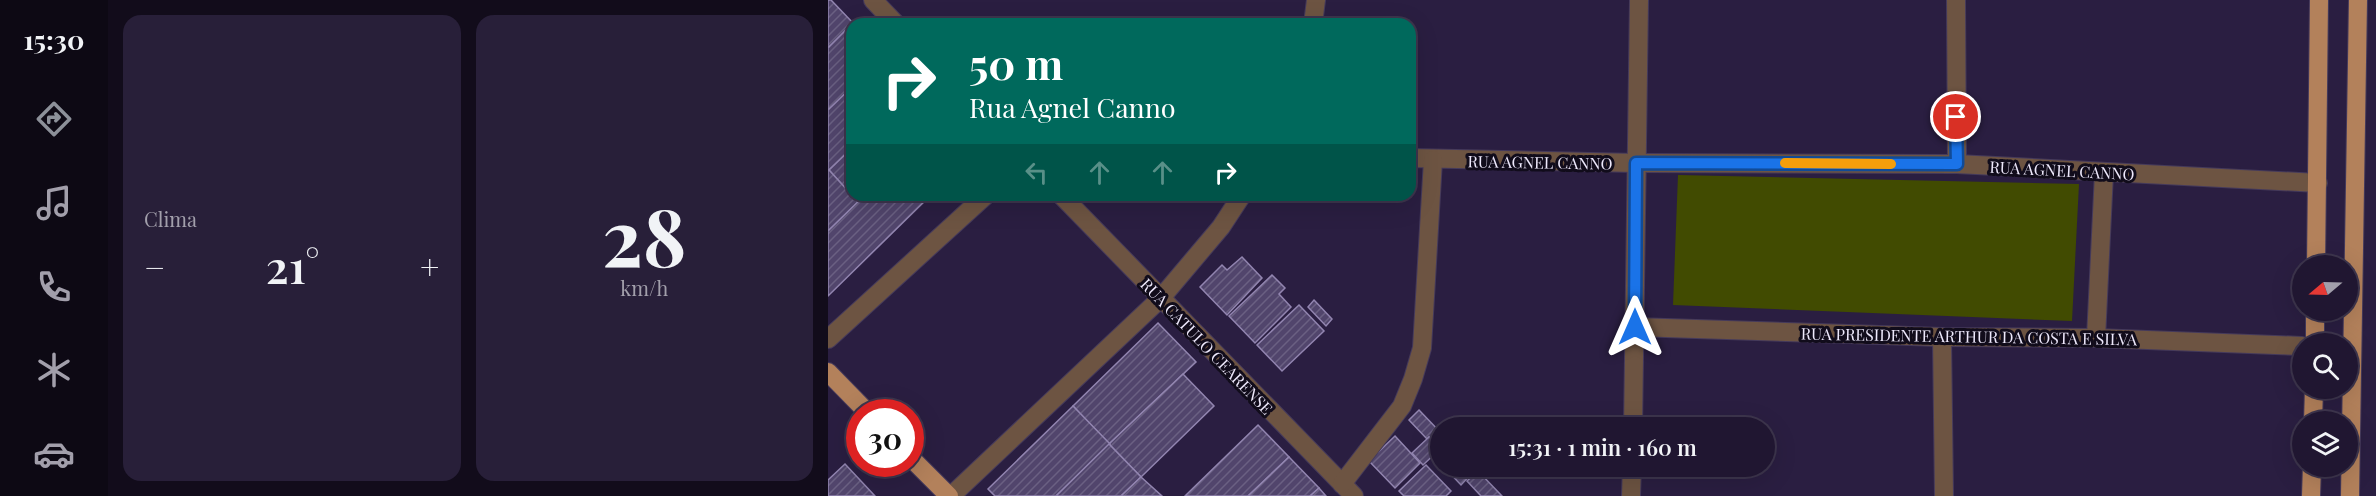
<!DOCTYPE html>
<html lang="pt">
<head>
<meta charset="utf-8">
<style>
  :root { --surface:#201631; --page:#281f39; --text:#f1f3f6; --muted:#a29fab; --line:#3d354d; --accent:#8c9099 }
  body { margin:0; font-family:"Playfair Display",serif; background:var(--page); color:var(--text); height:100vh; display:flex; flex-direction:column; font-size:22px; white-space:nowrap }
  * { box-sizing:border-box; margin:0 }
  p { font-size:20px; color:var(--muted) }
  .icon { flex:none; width:33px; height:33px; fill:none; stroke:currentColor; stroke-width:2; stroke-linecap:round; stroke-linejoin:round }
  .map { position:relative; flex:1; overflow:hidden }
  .panel { display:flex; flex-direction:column; gap:15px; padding:15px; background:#120c1b; width:720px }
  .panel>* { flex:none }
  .guide { position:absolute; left:18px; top:18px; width:570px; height:183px; border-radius:18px; box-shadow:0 6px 24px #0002,0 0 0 2px var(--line); background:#00695c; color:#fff; overflow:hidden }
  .needle { width:39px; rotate:251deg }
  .buttons { position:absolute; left:1464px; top:255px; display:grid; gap:12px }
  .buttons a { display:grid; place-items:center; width:66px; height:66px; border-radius:50%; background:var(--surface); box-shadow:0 6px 24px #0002,0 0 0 2px var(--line); font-size:30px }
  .speed { position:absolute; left:18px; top:399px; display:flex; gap:12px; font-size:30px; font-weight:700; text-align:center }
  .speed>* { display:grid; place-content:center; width:78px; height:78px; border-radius:50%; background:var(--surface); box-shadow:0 6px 24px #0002,0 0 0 2px var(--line); line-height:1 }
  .speed .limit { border:9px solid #d22; background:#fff; color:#111 }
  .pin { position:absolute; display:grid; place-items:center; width:51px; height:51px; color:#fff; margin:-26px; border:3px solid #fff; border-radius:50%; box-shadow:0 2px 6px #0007 }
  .me { position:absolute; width:66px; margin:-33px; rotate:0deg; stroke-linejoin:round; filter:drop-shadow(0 0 4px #0008) }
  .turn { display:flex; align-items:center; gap:21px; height:126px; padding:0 24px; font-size:27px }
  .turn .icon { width:78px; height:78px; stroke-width:2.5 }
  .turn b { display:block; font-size:42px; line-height:51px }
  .lanes { display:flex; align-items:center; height:57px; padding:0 24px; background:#0003; justify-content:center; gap:30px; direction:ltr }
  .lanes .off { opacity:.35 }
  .big { font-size:45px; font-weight:600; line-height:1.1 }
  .panel .widget { flex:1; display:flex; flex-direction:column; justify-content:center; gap:9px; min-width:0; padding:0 21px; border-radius:18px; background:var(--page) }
  .panel .dial { align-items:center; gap:0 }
  .dial b { font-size:78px; line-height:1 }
  .heat { display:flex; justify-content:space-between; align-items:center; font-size:33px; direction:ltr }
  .panel .tiles { flex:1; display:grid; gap:15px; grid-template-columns:repeat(2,1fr) }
  .trip { position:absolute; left:602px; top:417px; width:345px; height:60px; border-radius:30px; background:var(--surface); box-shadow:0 6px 24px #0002,0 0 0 2px var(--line); font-weight:600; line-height:60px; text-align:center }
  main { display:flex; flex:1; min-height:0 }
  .tab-bar { display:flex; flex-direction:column; width:108px; justify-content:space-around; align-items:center; background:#0d0914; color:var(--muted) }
  .tab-bar .icon { width:42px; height:42px }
  .tab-bar .selected { color:var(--accent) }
  .tab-bar b { font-size:27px; color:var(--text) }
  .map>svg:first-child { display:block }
  .garden { fill:#414b01 }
  .building { fill:url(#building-hatch); stroke:#9285b0; stroke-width:1.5 }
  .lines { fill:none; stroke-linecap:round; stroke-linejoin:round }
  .minor-casing { stroke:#453a5b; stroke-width:20 }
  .major-casing { stroke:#453a5b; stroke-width:20 }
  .minor { stroke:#6d5442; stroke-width:18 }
  .major { stroke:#b3815b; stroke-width:18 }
  .route-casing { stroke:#114b97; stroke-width:15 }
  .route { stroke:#1a73e8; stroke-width:10 }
  .slow { stroke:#f59e0b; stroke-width:10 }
  .labels { text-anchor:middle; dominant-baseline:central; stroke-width:6; stroke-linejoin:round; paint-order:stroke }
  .street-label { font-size:16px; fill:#eee9fc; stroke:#110c1b }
</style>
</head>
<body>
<main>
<nav class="tab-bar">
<b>15:30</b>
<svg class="icon selected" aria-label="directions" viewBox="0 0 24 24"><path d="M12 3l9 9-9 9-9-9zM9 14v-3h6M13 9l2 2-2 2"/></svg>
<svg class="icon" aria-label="music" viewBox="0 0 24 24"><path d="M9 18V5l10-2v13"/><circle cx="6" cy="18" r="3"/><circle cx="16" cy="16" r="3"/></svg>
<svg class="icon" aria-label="phone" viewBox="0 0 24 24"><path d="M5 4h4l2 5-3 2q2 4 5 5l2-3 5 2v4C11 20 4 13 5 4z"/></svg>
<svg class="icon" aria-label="climate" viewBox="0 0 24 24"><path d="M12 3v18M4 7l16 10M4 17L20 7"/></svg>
<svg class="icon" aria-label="car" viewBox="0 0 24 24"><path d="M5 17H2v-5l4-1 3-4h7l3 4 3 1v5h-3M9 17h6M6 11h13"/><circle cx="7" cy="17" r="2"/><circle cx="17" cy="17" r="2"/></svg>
</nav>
<section class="panel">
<div class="tiles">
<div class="widget"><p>Clima</p>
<div class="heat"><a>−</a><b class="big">21°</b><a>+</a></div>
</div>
<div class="widget dial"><b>28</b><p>km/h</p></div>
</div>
</section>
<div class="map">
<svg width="1548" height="496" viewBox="0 0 1548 496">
  <defs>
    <pattern id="building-hatch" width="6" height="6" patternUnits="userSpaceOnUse" patternTransform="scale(1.5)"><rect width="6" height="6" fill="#51456c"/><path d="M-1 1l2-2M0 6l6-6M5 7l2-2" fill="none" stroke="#6a6082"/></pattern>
  </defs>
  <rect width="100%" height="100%" fill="#2a1e41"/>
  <path class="garden" d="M850,175l401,9 -7,137 -399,-16z"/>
  <g class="building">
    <path d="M0,0h3l22,23 -25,25z"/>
    <path d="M24,24v63l-24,23v-62z"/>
    <path d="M24,87v61l-24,23v-61z"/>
    <path d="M24,148v47h13l-7,7 -29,-32z"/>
    <path d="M1,170l29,32 -30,29v-60z"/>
    <path d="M37,195h66l-103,101v-65z"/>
    <path d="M414,257l20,21 -35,37 -27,-28 22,-22 5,5z"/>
    <path d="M444,275l13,13 -6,6 12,13 -36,36 -26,-27z"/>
    <path d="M486,300l18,19 -6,7 -18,-19z"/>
    <path d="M471,305l25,26 -42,40 -25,-26z"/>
    <path d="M330,323l38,39 -87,82 -36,-38z"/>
    <path d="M355,374l31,32 -73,71 -32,-33z"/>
    <path d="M245,406l37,38 -54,52h-61l-7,-7z"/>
    <path d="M591,410l21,22 -8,8 -3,-3 -2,2 -18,-19z"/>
    <path d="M430,425l31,32 -41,39h-63z"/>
    <path d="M567,436l25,27 -25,25 -26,-27z"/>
    <path d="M601,437l11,12 -17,16 -11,-12z"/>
    <path d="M281,444l32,33 -20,19h-65z"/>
    <path d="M461,457l30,31 -9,8h-62z"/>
    <path d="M17,464l30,32h-47v-16z"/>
    <path d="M598,465l25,26 -5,5h-42l-5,-5z"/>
    <path d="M615,466h31l2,3 -15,16z"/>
    <path d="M650,471l24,25h-21l-14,-15z"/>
    <path d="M313,477l21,19h-41z"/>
    <path d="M491,488l7,8h-16z"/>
  </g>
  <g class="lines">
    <defs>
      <g id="minor">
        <path d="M45,0l23,24"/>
        <path d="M1128,0l1,164"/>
        <path d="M485,24l3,-24"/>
        <path d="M582,158l226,5 321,1 361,19"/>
        <path d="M233,195l293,301"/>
        <path d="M807,327l307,10 154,1 206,8"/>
        <path d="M1114,337l2,159"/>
        <path d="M1268,338l8,-165"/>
        <path d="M0,339l158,-144"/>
        <path d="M805,428l6,-428"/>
        <path d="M514,484l60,-78 11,-27 9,-31 11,-188"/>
        <path d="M123,496l210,-198 60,-71 21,-32"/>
        <path d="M803,496l1,-30"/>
      </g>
      <g id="major">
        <path d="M1488,266l3,-266"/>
        <path d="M1487,344v-34"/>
        <path d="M0,372l39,40"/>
        <path d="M1485,422l1,-34"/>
        <path d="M82,457l39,39"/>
        <path d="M1483,496l1,-30"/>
        <path d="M1522,496l8,-496"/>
      </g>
    </defs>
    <use href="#minor" class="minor-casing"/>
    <use href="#major" class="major-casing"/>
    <use href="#minor" class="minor"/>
    <use href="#major" class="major"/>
  </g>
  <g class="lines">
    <defs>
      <path id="route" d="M807,327l1,-164 321,1 -1,-47"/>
    </defs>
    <use href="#route" class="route-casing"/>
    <use href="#route" class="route"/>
    <path class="slow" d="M957,163l106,1"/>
  </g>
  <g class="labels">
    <g class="street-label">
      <text transform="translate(712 162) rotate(1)">RUA AGNEL CANNO</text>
      <text transform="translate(1234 170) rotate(3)">RUA AGNEL CANNO</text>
      <text transform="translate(1141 336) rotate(1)">RUA PRESIDENTE ARTHUR DA COSTA E SILVA</text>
      <text transform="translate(379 346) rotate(46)">RUA CATULO CEARENSE</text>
    </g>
  </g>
</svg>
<div class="buttons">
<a><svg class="needle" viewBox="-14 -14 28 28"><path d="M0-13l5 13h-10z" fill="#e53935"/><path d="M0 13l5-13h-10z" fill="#a29fab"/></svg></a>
<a><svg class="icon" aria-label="search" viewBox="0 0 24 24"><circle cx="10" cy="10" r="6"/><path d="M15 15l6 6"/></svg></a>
<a><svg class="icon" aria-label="layers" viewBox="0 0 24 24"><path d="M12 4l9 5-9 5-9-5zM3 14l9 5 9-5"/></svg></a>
</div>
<div class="speed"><div class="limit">30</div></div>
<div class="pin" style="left:1128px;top:117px;background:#d93025"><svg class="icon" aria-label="arrive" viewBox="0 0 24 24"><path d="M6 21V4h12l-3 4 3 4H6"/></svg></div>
<svg class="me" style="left:807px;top:327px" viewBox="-20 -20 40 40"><path d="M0-17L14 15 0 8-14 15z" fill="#1a73e8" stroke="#fff" stroke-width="4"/></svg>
<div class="trip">15:31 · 1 min · 160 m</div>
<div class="guide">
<div class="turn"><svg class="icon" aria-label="right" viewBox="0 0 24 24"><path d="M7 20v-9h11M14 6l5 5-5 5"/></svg><div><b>50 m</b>Rua Agnel Canno</div></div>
<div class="lanes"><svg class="icon off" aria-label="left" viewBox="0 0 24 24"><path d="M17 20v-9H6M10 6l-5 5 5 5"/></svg><svg class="icon off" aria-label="ahead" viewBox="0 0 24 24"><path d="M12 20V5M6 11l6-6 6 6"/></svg><svg class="icon off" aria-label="ahead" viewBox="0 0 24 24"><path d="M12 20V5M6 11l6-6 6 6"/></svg><svg class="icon" aria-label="right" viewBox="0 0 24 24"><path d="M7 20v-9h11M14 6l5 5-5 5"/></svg></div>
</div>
</div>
</main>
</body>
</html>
